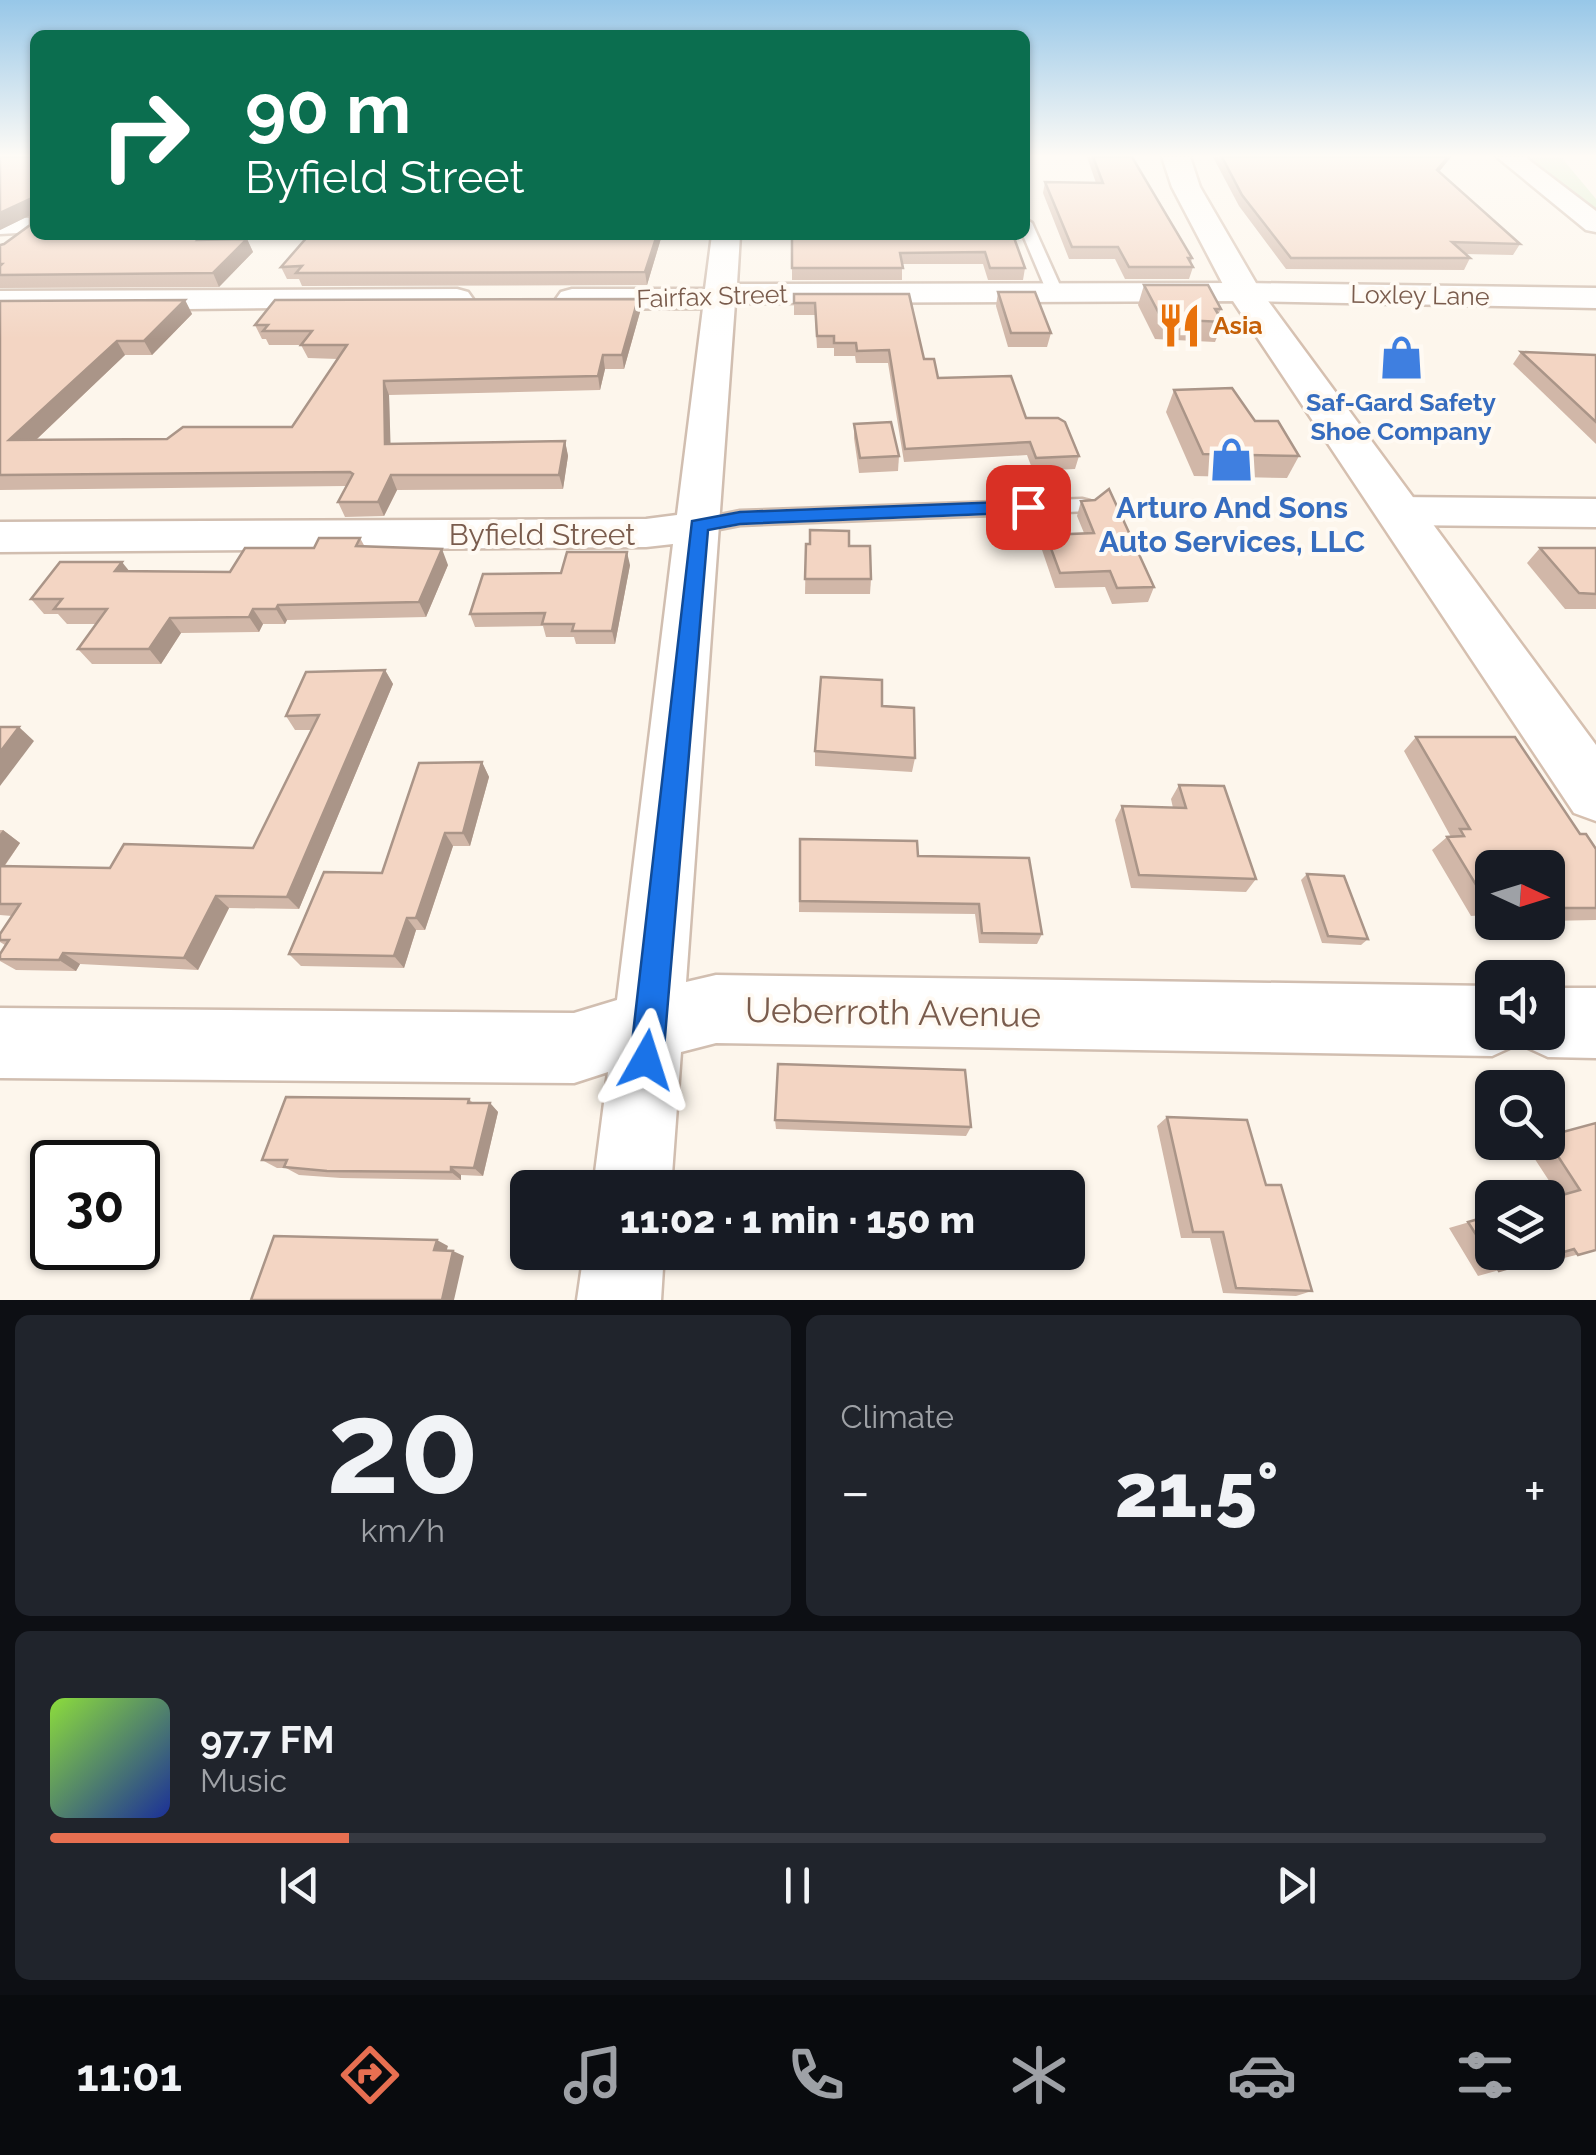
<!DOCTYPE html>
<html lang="en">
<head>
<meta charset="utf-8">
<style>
  :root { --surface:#171b24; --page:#20242c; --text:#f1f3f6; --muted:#9ea1a6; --line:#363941; --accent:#e76f51 }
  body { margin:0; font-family:Raleway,sans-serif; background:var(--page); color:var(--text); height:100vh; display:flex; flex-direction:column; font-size:38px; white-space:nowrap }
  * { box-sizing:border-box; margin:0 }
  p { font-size:32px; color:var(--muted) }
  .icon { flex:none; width:55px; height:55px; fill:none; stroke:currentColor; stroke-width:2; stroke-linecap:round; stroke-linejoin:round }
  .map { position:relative; height:1300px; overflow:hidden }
  .panel { display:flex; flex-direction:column; gap:15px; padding:15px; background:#0d0f14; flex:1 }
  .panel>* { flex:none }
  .hud { position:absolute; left:30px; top:30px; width:1000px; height:210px; border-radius:15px; box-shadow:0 2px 8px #0004; background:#0b6e4f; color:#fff; overflow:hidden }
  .needle { width:65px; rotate:94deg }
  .controls { position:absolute; left:1475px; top:850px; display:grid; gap:20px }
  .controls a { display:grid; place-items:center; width:90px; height:90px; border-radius:15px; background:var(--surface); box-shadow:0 2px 8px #0004; font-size:50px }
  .speed { position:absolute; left:30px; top:1140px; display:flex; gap:20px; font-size:50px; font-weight:700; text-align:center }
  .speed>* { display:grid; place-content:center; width:130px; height:130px; border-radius:50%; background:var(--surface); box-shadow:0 2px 8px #0004; line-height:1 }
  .speed .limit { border:5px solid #111; border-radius:15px; background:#fff; color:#111 }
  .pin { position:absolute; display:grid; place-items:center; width:85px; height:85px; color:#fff; margin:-42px; border-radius:20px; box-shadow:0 5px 15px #0006 }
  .me { position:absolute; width:110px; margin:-55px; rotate:6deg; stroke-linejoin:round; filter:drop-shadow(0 0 8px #0008) }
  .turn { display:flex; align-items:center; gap:35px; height:210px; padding:0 50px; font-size:45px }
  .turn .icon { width:130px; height:130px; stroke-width:2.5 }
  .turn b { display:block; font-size:70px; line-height:85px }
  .big { font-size:75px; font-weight:800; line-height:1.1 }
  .panel .tile { flex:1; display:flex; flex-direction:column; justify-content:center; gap:15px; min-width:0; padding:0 35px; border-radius:15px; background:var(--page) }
  .panel .dial { align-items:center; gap:0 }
  .dial b { font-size:130px; line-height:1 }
  .song { display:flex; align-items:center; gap:30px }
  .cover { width:120px; height:120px; border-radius:15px; background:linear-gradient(135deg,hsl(90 70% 55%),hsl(230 70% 35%)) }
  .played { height:10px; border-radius:5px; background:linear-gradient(90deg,var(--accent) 20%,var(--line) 20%) }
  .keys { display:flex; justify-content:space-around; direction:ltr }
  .heat { display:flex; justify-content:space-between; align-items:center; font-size:55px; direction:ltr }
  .panel .tiles { flex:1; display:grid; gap:15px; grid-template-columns:1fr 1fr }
  .tile:last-child { grid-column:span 2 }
  .trip { position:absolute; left:510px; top:1170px; width:575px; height:100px; border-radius:15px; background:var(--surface); box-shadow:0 2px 8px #0004; font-weight:800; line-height:100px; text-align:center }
  .tabs { display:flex; height:160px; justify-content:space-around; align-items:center; background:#090b0e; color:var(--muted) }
  .tabs .icon { width:70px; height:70px }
  .tabs .on { color:var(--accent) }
  .tabs b { font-size:45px; color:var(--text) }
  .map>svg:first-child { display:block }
  .green { fill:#d8ecc9 }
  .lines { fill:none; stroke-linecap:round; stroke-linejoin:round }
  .service-casing { stroke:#d1beb0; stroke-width:5 }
  .minor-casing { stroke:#d1beb0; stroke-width:5 }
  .secondary-casing { stroke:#d6c0b0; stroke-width:5 }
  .service { fill:#fff; fill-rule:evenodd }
  .minor { fill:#fff; fill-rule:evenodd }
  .secondary { fill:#fff; fill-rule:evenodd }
  .wall { fill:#d1b7a8 }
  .shaded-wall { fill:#aa9588 }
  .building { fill:#f3d5c3; stroke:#aa9588; stroke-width:2.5 }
  .route { fill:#1a73e8; stroke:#114b97; stroke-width:2.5 }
  .labels { text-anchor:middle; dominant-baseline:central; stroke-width:8; stroke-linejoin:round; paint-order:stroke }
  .far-street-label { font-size:25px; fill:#7a5c4d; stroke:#fffaf3 }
  .far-food-label { font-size:25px; font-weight:bold; fill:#c56008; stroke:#fffaf3; text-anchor:start }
  .far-shop-label { font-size:25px; font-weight:bold; fill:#366cbe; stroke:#fffaf3 }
  .shop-label { font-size:30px; font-weight:bold; fill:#366cbe; stroke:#fffaf3 }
  .street-label { font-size:30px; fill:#7a5c4d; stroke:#fffaf3 }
  .near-street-label { font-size:35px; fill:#7a5c4d; stroke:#fffaf3 }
</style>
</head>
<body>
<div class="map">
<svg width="1596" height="1300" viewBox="0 0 1596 1300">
  <rect width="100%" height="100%" fill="#fdf6ec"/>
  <path class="green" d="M1530,157h31l35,42v14l-30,-18z"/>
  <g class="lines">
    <defs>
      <g id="service">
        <path d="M1025,219l7,4 31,69 -2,3 -14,-3 -24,-57z"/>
        <path d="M1082,499l8,2 3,5 -3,5 -350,14 -41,8 -11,-7 3,-5 49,-10z"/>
      </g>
      <g id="minor">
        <path d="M1497,157h28l71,54v21l-10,-2z"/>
        <path d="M0,218h35v14l-35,2z"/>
        <path d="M712,235h28l-3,49 507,-1 352,5v20l-352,-7 -509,2 -49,679 30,-7 776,11v46h56v-44h48v70l-48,-1 -24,-11 -4,-9 -4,8 -24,11 -776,-13 -35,9 -10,136h-78l15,-116 -34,11 -574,-5v-70l574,5 43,-13 56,-456 -27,3 -646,5v-30l646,-3 31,-4 26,-207 -131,1 -11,-3 -5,-7 5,-7 11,-3h133z"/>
        <path d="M457,289l11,3 5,7 -5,7 -468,5v-20z"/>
        <path d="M1397,497l199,2v28l-199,-2 -15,-4 -6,-10 6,-10z"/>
        <path d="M584,1252h80l-3,48h-84z"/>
      </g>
      <path id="secondary" d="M1162,157h28l10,30 60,103 336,455v76l-22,-8 -347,-521 -55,-105z"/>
    </defs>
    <use href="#service" class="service-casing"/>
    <use href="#minor" class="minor-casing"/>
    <use href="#secondary" class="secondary-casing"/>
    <use href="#service" class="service"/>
    <use href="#minor" class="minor"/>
    <use href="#secondary" class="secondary"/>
  </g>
  <g class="wall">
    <path d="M35,157v78h189l-5,4h28l6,13 -34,35 -219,1v-43l4,-1 26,-19v-10l-30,15z"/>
    <path d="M1087,157h45l60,101 -1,5 2,4 -4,12h-64l-10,-20h-46l-26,-66 2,-11 51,1z"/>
    <path d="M1213,157h238l-12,15 81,72 -7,11 -48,-1 5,4 -6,12 -178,-1 -47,-63z"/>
    <path d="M662,235l-15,50 -345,1 -3,-7h-12l-6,-12z"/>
    <path d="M792,235h221l12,33 -2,12h-35l-5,-16h-81v16h-110z"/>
    <path d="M1144,285l77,24 -3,6 5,7 -8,20 -60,-3 -17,-34z"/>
    <path d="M998,292l53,41 -4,14h-39l-12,-41z"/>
    <path d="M794,294h115l15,65 14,19 88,40 53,38 -4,13 -42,2 -6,-16 -123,7 -16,-99h-32l-1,-7h-21v-8h-17l-2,-33h-21z"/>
    <path d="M185,300l7,14 -40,41h-27l-89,85 131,-1 125,-12 46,-68 -30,-1 -7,-13h-32l-3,-6h-4l-7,-14 385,-13 -16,57h-19l-5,21 -211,5 1,49 175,-3 3,15 -5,33 -166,1 -13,26 -39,1 -7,-15 8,-16 -346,4v-189z"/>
    <path d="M1521,352l75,3v89l-83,-80z"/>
    <path d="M1174,390l81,31 44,35 -12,22 -93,-2 -28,-64z"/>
    <path d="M854,424l45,32 -1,15 -39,2 -5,-35z"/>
    <path d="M1081,501l73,86 -6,15 -36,2 -7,-17 -50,1 -13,-38 4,-15 38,-2 -7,-17z"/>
    <path d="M360,538l5,9 83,18 -22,52 -139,3 -2,4h-22l-4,8 -78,1 -20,31h-69l-14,-15 18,-25h-29l-9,-10h-14l-13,-15 98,-28 101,1 84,-24z"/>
    <path d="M806,544l43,2 22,33 -1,15h-65z"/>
    <path d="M1540,548h56v61h-31l-38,-46z"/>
    <path d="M630,565l-15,79h-39l-2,-7h-28l-3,-11 -68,1 -5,-13 91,-41z"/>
    <path d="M385,670l8,14 -94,225 -70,-1 -31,62 -118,-6 -4,7 -60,-1 -16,-9v-7l5,-9 -5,-3v-8l12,-18 -12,-1v-85h3l17,13 -16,24 106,1 143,-20 59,-118h-17l-9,-14z"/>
    <path d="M882,706l33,52 -3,14 -97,-6v-15z"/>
    <path d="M1416,737l164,97 16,15v71l-48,1v-53h-56v53h-3l-4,-6 -14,1 -39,-66 15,-13h4l-47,-86z"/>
    <path d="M482,762l7,15 -19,69h-17l-28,84h-9l-12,38 -103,-2 -12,-12 93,-81z"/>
    <path d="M1179,785l77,94 -10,13 -115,-4 -16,-68 7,-14 51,2 -2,-9z"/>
    <path d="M800,839l118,17 124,78 -5,10 -58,-1 -4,-29 -176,-2z"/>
    <path d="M1307,874l61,65 -7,6 -39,-2 -21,-63z"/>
    <path d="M469,1099l4,4h17l8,9 -15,64 -22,-1v5l-120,-2 -42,-3 -13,-7h-9l-15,-8z"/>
    <path d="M1167,1117l99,68 46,106 -16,5 -73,-3 -13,-55h-29l-24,-112z"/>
    <path d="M775,1120l196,7 -5,9 -190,-7z"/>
    <path d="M1596,1123v127l-40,10 -3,-5 -75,21 -29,-48 110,-32 -34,-52 5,-2h18v-6z"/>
  </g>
  <g class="shaded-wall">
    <path d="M1448,157h3l-19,23 5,-10z"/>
    <path d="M30,199l5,14 -35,17v-17z"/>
    <path d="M204,235h20l-19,17 -7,-12z"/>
    <path d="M657,235h5l-15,50 -2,-13z"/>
    <path d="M247,239l6,13 -34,35 -6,-14z"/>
    <path d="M638,299l2,13 -16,57 -2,-14z"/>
    <path d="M185,300l7,14 -40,41 -8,-14z"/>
    <path d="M117,341l8,14 -104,99 -12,-14z"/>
    <path d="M603,355l2,14 -5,21 -2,-14z"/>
    <path d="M384,381l5,14 2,63 -6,-14z"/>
    <path d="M565,441l3,15 -5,33 -4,-14z"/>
    <path d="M391,475l6,15 -13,26 -6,-14z"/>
    <path d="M442,549l6,16 -22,52 -7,-15z"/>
    <path d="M627,552l3,13 -15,79 -3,-13z"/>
    <path d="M122,562l12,15 -19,-6z"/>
    <path d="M278,605l9,15 -2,4 -9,-15z"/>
    <path d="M253,609l10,15 -4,8 -10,-15z"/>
    <path d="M170,618l11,15 -20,31 -12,-15z"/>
    <path d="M385,670l8,14 -94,225 -12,-12z"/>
    <path d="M19,727l15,14 -34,45v-34z"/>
    <path d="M482,762l7,15 -19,69 -7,-13z"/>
    <path d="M3,830l17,13 -20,29v-38z"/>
    <path d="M445,833l8,13 -28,84 -9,-12z"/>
    <path d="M216,896l13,12 -31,62 -14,-12z"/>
    <path d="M407,918l9,12 -12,38 -10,-12z"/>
    <path d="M63,953l17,11 -4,7 -17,-11z"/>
    <path d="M490,1103l8,9 -15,64 -9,-8z"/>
    <path d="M451,1167l10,8v5l-10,-8z"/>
    <path d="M437,1240l11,6 -3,10 -11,-6z"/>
    <path d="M453,1251l11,5 -10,44h-12z"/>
  </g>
  <g class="building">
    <path d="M0,157h35v78h169l-6,5 49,-1 -34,34 -213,2v-9l2,-2h-2v-19l4,-1 26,-19v-26l-30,14z"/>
    <path d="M1093,157h39l60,101h-4l5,9h-64l-11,-20h-46l-27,-65 58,1z"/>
    <path d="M1222,157h226l-11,13 83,74 -68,-2 18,16h-179l-49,-63z"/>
    <path d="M309,235h348l-12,37 -349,1 6,-7 -21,1z"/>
    <path d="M792,235h221l12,33h-35l-5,-16 -85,1 3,15h-111z"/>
    <path d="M1144,285h64l13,24h-6l8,13 -61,-3z"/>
    <path d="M998,292h37l16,41h-40z"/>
    <path d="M794,294h115l15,65h10l4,19 73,-2 15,42h32l7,4 14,34 -43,2 -6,-16 -125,7 -16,-99 -32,1 -1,-8h-22v-7h-17l-2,-33h-21z"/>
    <path d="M638,299l-16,56h-19l-5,21 -214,5 1,63 180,-3 -6,34h-168l-13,27h-40l15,-28 -3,-2 -350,3v-174l185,-1 -41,41h-27l-108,99 158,-1 16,-12h109l55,-82h-46l11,-14h-49l5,-6h-13l20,-25z"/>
    <path d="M1521,352l75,3v67z"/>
    <path d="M1232,388l23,33h23l21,35 -96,-2 -29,-64z"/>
    <path d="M891,422l8,34 -39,2 -6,-34z"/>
    <path d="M1109,489l45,98 -37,1 -7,-17 -50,2 -14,-38 48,-2 -13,-32 14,-1z"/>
    <path d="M810,530l39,1v15h21l1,33h-66l1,-35h4z"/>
    <path d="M319,538h41l-4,8 86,3 -23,53 -141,3 -2,4h-23l-4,8 -79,1 -21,31h-71l29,-40h-53l8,-10h-31l29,-37h62l-7,9 115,1 15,-24h69z"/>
    <path d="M1540,548h56v46l-17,-1z"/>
    <path d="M567,552h60l-15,79h-40l2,-7h-32l3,-11 -75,1 13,-40 78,-1z"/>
    <path d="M385,670l-98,227 -71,-1 -32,62 -121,-5 -4,7 -59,-1v-5l9,-14h-9v-6l20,-30h-20v-38l110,2 14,-24 129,4 66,-133 -33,1 20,-44z"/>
    <path d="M821,677l61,3v26l32,2 1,50 -100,-7z"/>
    <path d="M0,727h19l-19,25z"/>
    <path d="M1416,737h99l65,97h6l10,15v59h-48v-40h-56v35h-5l-40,-66 17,-1 -4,-7h10z"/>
    <path d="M482,762l-19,71h-18l-29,85h-9l-13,38 -105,-2 35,-82 58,1 37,-110z"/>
    <path d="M1179,785l45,1 32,93 -117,-4 -17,-69 64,2z"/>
    <path d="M800,839l117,2 1,15 111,2 13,76 -60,-1 -3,-29 -179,-3z"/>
    <path d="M1307,874l37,2 24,63 -40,-3z"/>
    <path d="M778,1064l187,6 6,57 -196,-7z"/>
    <path d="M286,1097l183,2 -1,4h22l-16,65 -23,-1v5l-124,-1 -43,-4 3,-7h-25z"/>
    <path d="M1167,1117l80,3 19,65h15l31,106 -76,-3 -13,-56h-30z"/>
    <path d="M1596,1123v127l-18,5 -4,-6 -75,22 -31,-49 24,-7v37h56v-53l32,-9 -32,-49v-5z"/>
    <path d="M274,1236l163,4 -3,10 19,1 -11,49h-191z"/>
  </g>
  <linearGradient id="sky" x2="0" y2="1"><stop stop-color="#97c7e8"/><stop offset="0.46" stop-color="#fefbf6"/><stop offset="1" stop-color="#fefbf6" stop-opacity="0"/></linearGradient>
  <rect width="1596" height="339" fill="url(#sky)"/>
  <path class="route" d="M1028,501l6,2v9l-294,12 -32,6 -45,530 -5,11 -12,5 -11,-5 -5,-11 62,-539 48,-9z"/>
  <defs>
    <symbol id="restaurant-bare" viewBox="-9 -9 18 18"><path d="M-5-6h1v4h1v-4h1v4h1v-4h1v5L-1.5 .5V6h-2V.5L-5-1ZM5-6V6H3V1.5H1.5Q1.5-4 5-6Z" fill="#e8710a" stroke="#fffaf3" stroke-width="2.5" paint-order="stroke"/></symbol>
    <symbol id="shop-bare" viewBox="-9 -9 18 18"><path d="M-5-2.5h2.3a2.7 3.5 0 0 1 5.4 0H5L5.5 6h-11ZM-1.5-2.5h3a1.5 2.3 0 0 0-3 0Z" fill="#3f7fe0" stroke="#fffaf3" stroke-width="2.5" paint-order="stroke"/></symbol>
  </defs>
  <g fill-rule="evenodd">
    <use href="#restaurant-bare" x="1148" y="294" width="63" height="63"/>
    <use href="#shop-bare" x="1370" y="326" width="63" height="63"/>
    <use href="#shop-bare" x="1200" y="428" width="63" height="63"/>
  </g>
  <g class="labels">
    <g class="far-street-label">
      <text transform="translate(1420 295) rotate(1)">Loxley Lane</text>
      <text transform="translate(712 296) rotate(-2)">Fairfax Street</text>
    </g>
    <g class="far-food-label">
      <text x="1213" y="325">Asia</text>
    </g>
    <g class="far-shop-label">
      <text x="1401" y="402">Saf-Gard Safety<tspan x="1401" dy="29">Shoe Company</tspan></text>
    </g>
    <g class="shop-label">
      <text x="1232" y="507">Arturo And Sons<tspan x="1232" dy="34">Auto Services, LLC</tspan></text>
    </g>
    <g class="street-label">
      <text x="542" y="534">Byfield Street</text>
    </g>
    <g class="near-street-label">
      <text transform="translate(893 1012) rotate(1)">Ueberroth Avenue</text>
    </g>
  </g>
</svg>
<div class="controls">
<a><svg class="needle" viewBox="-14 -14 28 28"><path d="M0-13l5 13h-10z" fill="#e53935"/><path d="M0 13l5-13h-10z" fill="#9ea1a6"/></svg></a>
<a><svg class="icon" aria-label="sound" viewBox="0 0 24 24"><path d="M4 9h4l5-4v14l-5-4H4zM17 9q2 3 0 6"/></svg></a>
<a><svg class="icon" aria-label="search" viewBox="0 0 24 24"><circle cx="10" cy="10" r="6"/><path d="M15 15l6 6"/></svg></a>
<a><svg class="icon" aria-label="layers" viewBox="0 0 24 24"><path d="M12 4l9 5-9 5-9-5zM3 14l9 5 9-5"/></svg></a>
</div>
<div class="speed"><div class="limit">30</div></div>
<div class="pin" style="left:1028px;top:507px;background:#d93025"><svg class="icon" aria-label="arrive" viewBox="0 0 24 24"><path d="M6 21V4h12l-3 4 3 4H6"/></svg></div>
<svg class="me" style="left:646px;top:1060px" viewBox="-20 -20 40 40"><path d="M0-17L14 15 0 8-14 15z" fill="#1a73e8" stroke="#fff" stroke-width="4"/></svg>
<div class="trip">11:02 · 1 min · 150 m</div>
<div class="hud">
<div class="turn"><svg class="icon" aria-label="right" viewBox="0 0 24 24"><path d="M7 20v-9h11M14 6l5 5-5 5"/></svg><div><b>90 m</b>Byfield Street</div></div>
</div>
</div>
<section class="panel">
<div class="tiles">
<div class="tile dial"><b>20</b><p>km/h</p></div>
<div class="tile"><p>Climate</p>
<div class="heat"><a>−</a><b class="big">21.5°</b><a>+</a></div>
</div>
<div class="tile">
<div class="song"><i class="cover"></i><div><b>97.7 FM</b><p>Music</p></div></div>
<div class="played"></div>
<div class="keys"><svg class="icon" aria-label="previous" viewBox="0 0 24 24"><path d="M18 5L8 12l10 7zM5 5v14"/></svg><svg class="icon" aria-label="pause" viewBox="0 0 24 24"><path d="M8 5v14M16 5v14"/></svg><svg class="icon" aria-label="next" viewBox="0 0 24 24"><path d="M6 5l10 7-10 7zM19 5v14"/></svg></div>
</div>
</div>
</section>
<nav class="tabs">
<b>11:01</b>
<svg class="icon on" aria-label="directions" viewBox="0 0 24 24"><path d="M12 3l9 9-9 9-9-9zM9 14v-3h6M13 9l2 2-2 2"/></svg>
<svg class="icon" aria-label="music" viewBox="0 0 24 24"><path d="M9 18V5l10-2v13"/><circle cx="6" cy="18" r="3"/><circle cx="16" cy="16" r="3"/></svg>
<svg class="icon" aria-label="phone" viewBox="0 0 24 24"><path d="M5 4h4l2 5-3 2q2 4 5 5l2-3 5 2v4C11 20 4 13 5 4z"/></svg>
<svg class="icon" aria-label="climate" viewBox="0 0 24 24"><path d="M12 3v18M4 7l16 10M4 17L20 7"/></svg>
<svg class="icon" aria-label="car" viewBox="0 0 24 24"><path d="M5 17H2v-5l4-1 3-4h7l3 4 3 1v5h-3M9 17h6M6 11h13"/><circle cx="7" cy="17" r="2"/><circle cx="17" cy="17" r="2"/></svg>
<svg class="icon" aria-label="filters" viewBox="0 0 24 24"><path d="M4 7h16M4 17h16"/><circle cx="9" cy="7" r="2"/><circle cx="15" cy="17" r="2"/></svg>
</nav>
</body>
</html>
